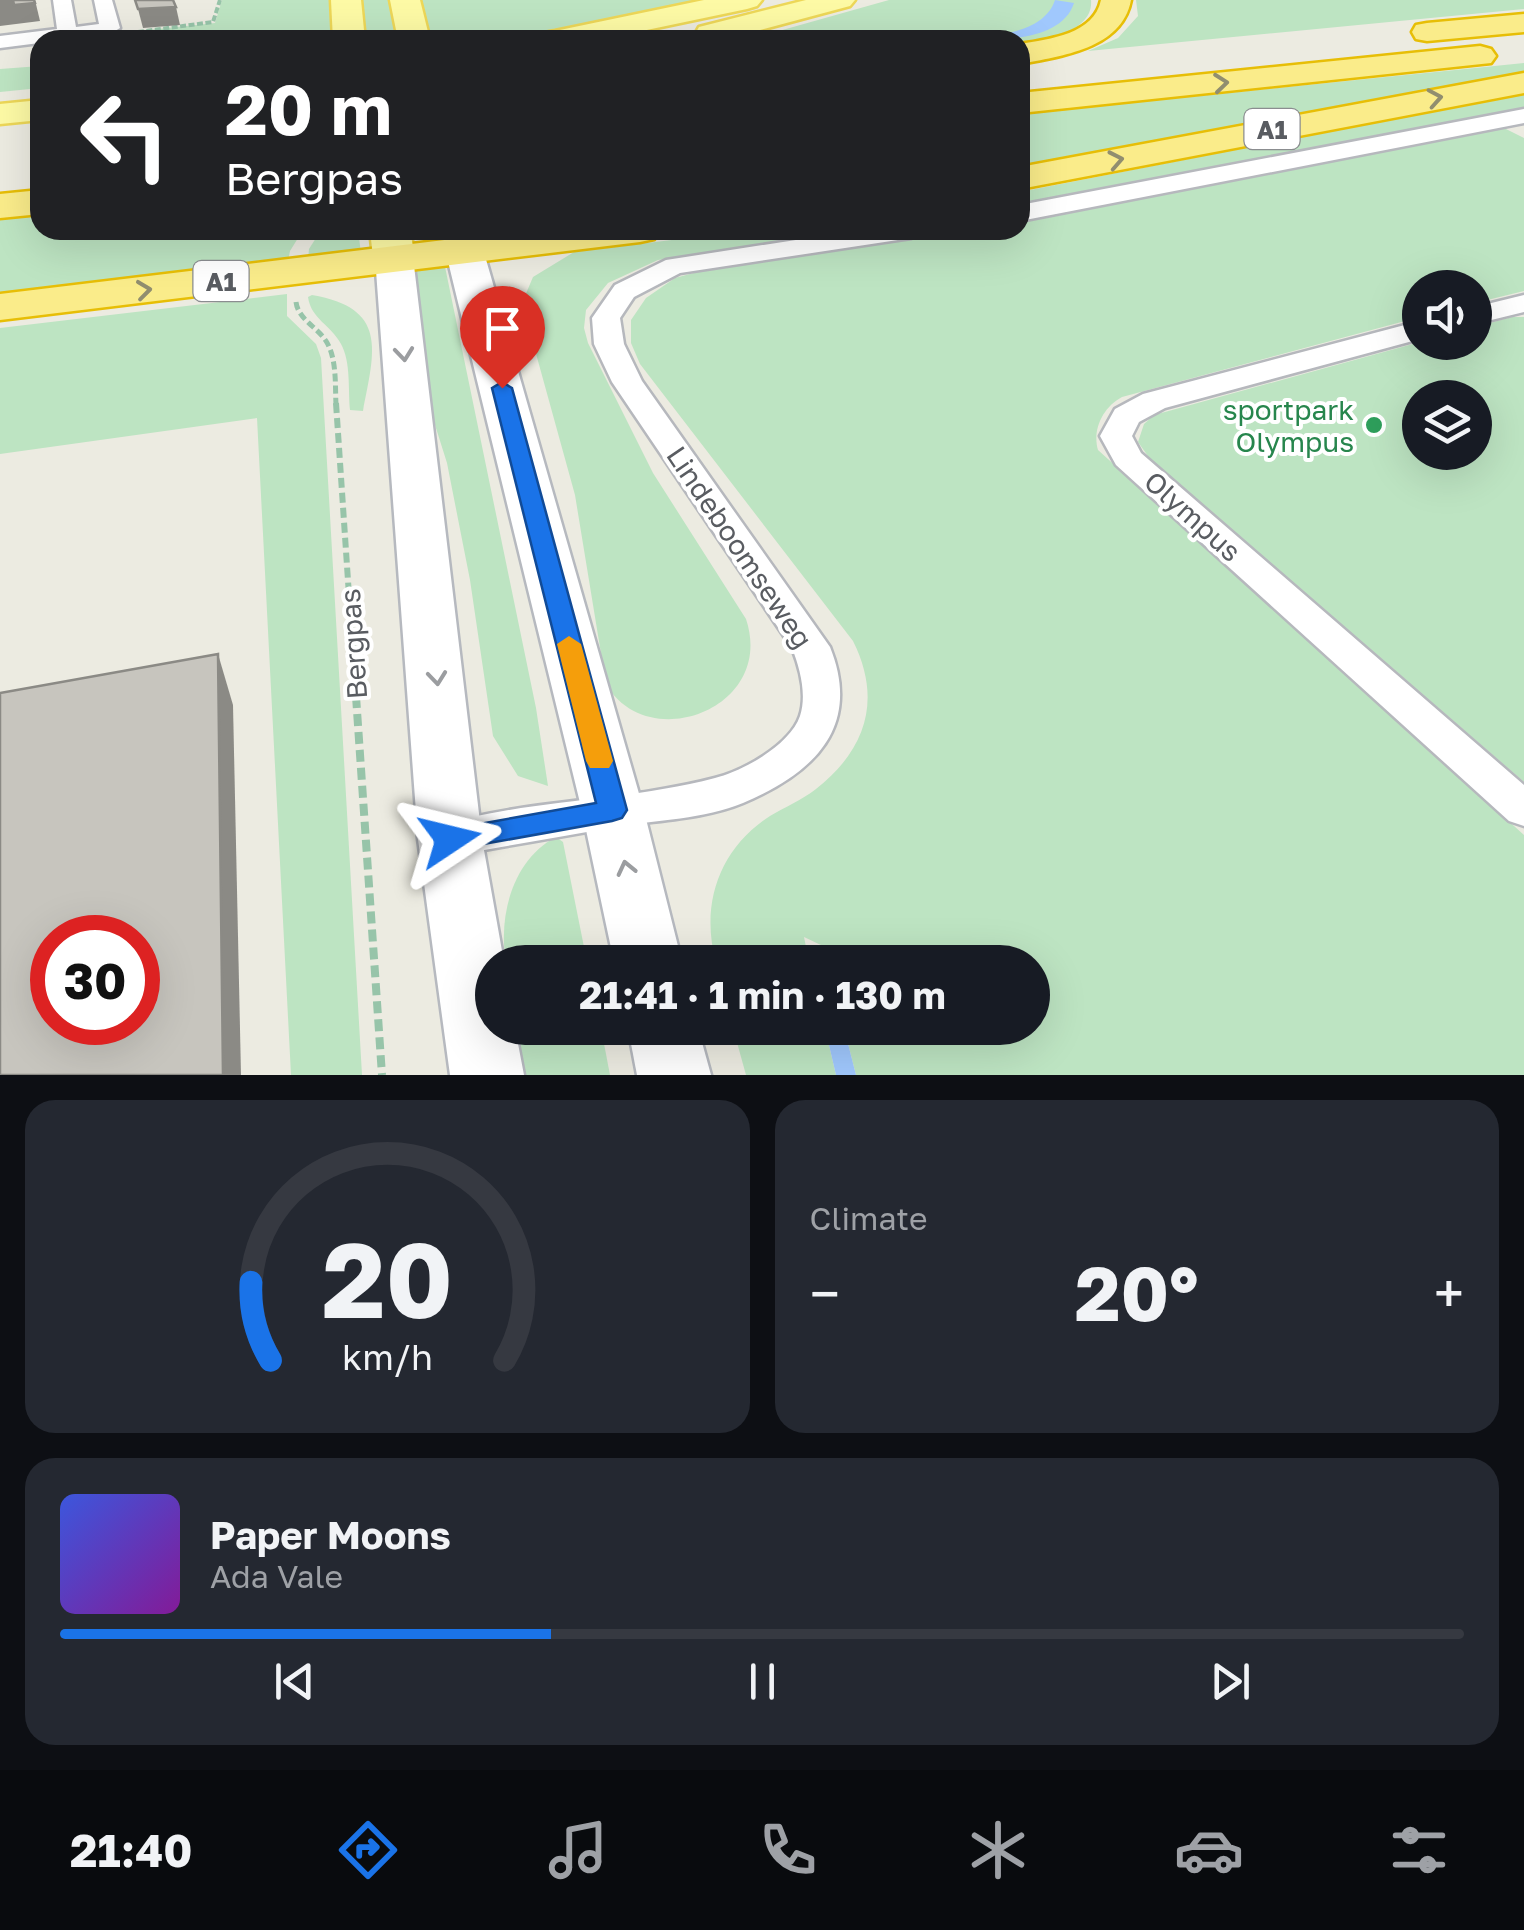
<!DOCTYPE html>
<html lang="en">
<head>
<meta charset="utf-8">
<style>
  :root { --surface:#171b24; --page:#242831; --text:#f1f3f6; --muted:#9ea1a6; --line:#363941; --accent:#1a73e8 }
  body { margin:0; font-family:"Golos Text",sans-serif; background:var(--page); color:var(--text); height:100vh; display:flex; flex-direction:column; font-size:38px; white-space:nowrap }
  * { box-sizing:border-box; margin:0 }
  p { font-size:32px; color:var(--muted) }
  .icon { flex:none; width:55px; height:55px; fill:none; stroke:currentColor; stroke-width:2; stroke-linecap:round; stroke-linejoin:round }
  .map { position:relative; height:1075px; overflow:hidden }
  .details { display:flex; flex-direction:column; gap:25px; padding:25px; background:#0d0f14; flex:1 }
  .details>* { flex:none }
  .banner { position:absolute; left:30px; top:30px; width:1000px; height:210px; border-radius:30px; box-shadow:0 10px 40px #0002; background:#202124; color:#fff; overflow:hidden }
  .fabs { position:absolute; left:1402px; top:270px; display:grid; gap:20px }
  .fabs a { display:grid; place-items:center; width:90px; height:90px; border-radius:50%; background:var(--surface); box-shadow:0 10px 40px #0002; font-size:50px }
  .speed { position:absolute; left:30px; top:915px; display:flex; gap:20px; font-size:50px; font-weight:700; text-align:center }
  .speed>* { display:grid; place-content:center; width:130px; height:130px; border-radius:50%; background:var(--surface); box-shadow:0 10px 40px #0002; line-height:1 }
  .speed .limit { border:15px solid #d22; background:#fff; color:#111 }
  .pin { position:absolute; display:grid; place-items:center; width:85px; height:85px; color:#fff; margin:-102px -42px; border-radius:50% 50% 50% 0; rotate:-45deg; box-shadow:0 0 10px #0007 }
  .pin .icon { rotate:45deg }
  .me { position:absolute; width:110px; margin:-55px; rotate:80deg; stroke-linejoin:round; filter:drop-shadow(0 0 8px #0008) }
  .turn { display:flex; align-items:center; gap:35px; height:210px; padding:0 30px; font-size:45px }
  .turn .icon { width:130px; height:130px; stroke-width:2.5 }
  .turn b { display:block; font-size:70px; line-height:85px }
  .big { font-size:75px; font-weight:700; line-height:1.1 }
  .details .widget { flex:1; display:flex; flex-direction:column; justify-content:center; gap:15px; min-width:0; padding:0 35px; border-radius:30px; background:var(--page) }
  .details .dial { align-items:center; gap:0 }
  .dial svg { height:260px; overflow:visible; fill:none; stroke:var(--line); stroke-width:7; stroke-linecap:round; text-anchor:middle }
  .dial text { fill:var(--text); stroke:none }
  .song { display:flex; align-items:center; gap:30px }
  .cover { width:120px; height:120px; border-radius:15px; background:linear-gradient(135deg,hsl(230 70% 55%),hsl(290 70% 35%)) }
  .played { height:10px; border-radius:5px; background:linear-gradient(90deg,var(--accent) 35%,var(--line) 35%) }
  .keys { display:flex; justify-content:space-around; direction:ltr }
  .heat { display:flex; justify-content:space-between; align-items:center; font-size:55px; direction:ltr }
  .details .tiles { flex:1; display:grid; gap:25px; grid-template-columns:1fr 1fr }
  .widget:last-child { grid-column:span 2 }
  .trip { position:absolute; left:475px; top:945px; width:575px; height:100px; border-radius:50px; background:var(--surface); box-shadow:0 10px 40px #0002; font-weight:700; line-height:100px; text-align:center }
  .menu { display:flex; height:160px; justify-content:space-around; align-items:center; background:#090b0e; color:var(--muted) }
  .menu .icon { width:70px; height:70px }
  .menu .current { color:var(--accent) }
  .menu b { font-size:45px; color:var(--text) }
  .map>svg:first-child { display:block }
  .green { fill:#bde4c2; fill-rule:evenodd }
  .water { fill:#a0c8fd }
  .lines { fill:none; stroke-linecap:round; stroke-linejoin:round }
  .street-casing { stroke:#b6b8bd; stroke-width:5 }
  .secondary-casing { stroke:#b6b9bf; stroke-width:5 }
  .primary-casing { stroke:#edd758; stroke-width:5 }
  .highway-casing { stroke:#e7be06; stroke-width:5 }
  .path-far3 { stroke:#97c4a9; stroke-width:4; stroke-dasharray:6 2.5; stroke-linecap:butt }
  .path-far2 { stroke:#97c4a9; stroke-width:5; stroke-dasharray:8 4; stroke-linecap:butt }
  .path-far1 { stroke:#97c4a9; stroke-width:6; stroke-dasharray:10 5; stroke-linecap:butt }
  .path { stroke:#97c4a9; stroke-width:8; stroke-dasharray:12 6; stroke-linecap:butt }
  .street { fill:#fff; fill-rule:evenodd }
  .secondary { fill:#fff; fill-rule:evenodd }
  .primary { fill:#fdfaa5; fill-rule:evenodd }
  .highway { fill:#faec8a; fill-rule:evenodd }
  .shaded-wall { fill:#8b8a85 }
  .building { fill:#c7c5be; stroke:#8b8a85; stroke-width:2.5; fill-rule:evenodd }
  .oneway { stroke:#918e6f }
  .oneway2 { stroke:#9b9da0 }
  .route { fill:#1a73e8; stroke:#114b97; stroke-width:2.5 }
  .slow { fill:#f59e0b }
  .leisure-dot { fill:#2e9e5b; stroke:#fff; stroke-width:4 }
  .labels { text-anchor:middle; dominant-baseline:central; stroke-width:8; stroke-linejoin:round; paint-order:stroke }
  .shield { fill:#fff; stroke:#8b8d90; stroke-width:2.5 }
  .shield-label { font-size:25px; font-weight:bold; fill:#595c61 }
  .leisure-label { font-size:28px; fill:#27864d; stroke:#fff; text-anchor:end }
  .street-label { font-size:28px; fill:#595c61; stroke:#fff }
</style>
</head>
<body>
<div class="map">
<svg width="1524" height="1075" viewBox="0 0 1524 1075">
  <rect width="100%" height="100%" fill="#ecebe1"/>
  <g class="green">
    <path d="M222,0h111l3,40 -69,-8 -46,8h-167l161,-17z"/>
    <path d="M358,0h35l5,39 -26,1 -7,-8z"/>
    <path d="M419,0h309l-167,37 -128,3 -4,-2z"/>
    <path d="M889,0h202c3,32 -47,40 -71,45v-5h-273z"/>
    <path d="M1136,0h388v9l-436,42 30,-13 20,-22z"/>
    <path d="M1524,63v10l-504,98v-57z"/>
    <path d="M40,66v22l-40,4v-23z"/>
    <path d="M1524,93v17l-504,97v-15z"/>
    <path d="M1502,127l22,11v153l-49,12v-15h-55v29l-298,80c-19,10 -30,33 -24,53l426,385v240h-668l-12,-47h188v-66h-204l-5,-16 -19,-9 5,25h-93c-16,-57 3,-113 54,-146 15,-9 32,-16 46,-27 51,-40 66,-90 37,-148l-213,-277 -9,-21v-23l15,-22 29,-20 56,-15 231,-33h58v-10z"/>
    <path d="M40,214v16h263l-13,21 -2,10 -288,32v-75z"/>
    <path d="M321,230h37l3,23 -53,6 1,-10z"/>
    <path d="M753,230h113l-208,30 -50,23 -22,27 -2,18 4,15 65,130 93,146c30,90 -99,137 -140,65l-31,-189 -53,-192 11,-26 41,-25z"/>
    <path d="M443,257l93,451 12,78 -30,-10 -25,-40 -23,-156 -23,-117 -35,-111 1,-90z"/>
    <path d="M287,294v22l29,28 5,14 41,717h-71l-34,-657 -257,36v-126z"/>
    <path d="M312,295c76,13 63,55 51,116l-13,-1c-2,-21 1,-48 -9,-66 -10,-19 -30,-25 -33,-47z"/>
    <path d="M1512,317h12v465l-374,-323 -12,-17 6,-18 10,-9 266,-73h55v-15zM1420,398h55v54h-55z"/>
    <path d="M556,837l7,5 24,120h-81c-8,-45 6,-102 50,-125z"/>
    <path d="M516,1028h85l9,47h-86z"/>
    <path d="M733,1028h92l11,47h-90z"/>
  </g>
  <g class="water">
    <path d="M1055,0l19,3c-13,40 -79,37 -113,37 31,-4 83,-6 94,-40z"/>
    <path d="M825,1028h19l12,47h-20z"/>
  </g>
  <g class="lines">
    <defs>
      <g id="street">
        <path d="M53,0h18l5,27 23,-3 -5,-24h18l8,28 -10,6 -110,14v-12l57,-7z"/>
        <path d="M1524,109v14l-504,98v-16z"/>
        <path d="M860,230h64l-13,8 -231,35 -46,24 -14,21 4,26 18,37 188,266c32,80 -16,126 -87,156 -38,16 -87,17 -128,24 -55,10 -110,19 -165,29l-16,-5 -6,-12 6,-12c91,-28 190,-25 281,-49 28,-7 75,-33 85,-62 7,-21 0,-48 -8,-68l-180,-266 -18,-38 -2,-26 23,-33 51,-25z"/>
        <path d="M1524,295v17l-49,12v-17z"/>
        <path d="M1420,321v18l-255,69 -26,14 -7,14 9,17 383,332v41l-15,-5 -393,-356 -16,-29 15,-27 28,-15z"/>
      </g>
      <g id="secondary">
        <path d="M464,238l13,3 6,8 161,562 38,151h-68l-32,-151 -137,-562 6,-8z"/>
        <path d="M394,246l13,3 6,8 69,582 22,123h-12v66h23l9,47h-74l-32,-236 -43,-582 6,-8z"/>
        <path d="M628,1028h70l13,47h-74z"/>
      </g>
      <g id="primary">
        <path d="M331,0h30l4,40h-32z"/>
        <path d="M390,0h30l10,40h-32z"/>
        <path d="M704,0h58l-5,6 -10,3 -148,31h-60l5,-7 11,-2z"/>
        <path d="M806,0h49l-5,6 -127,34h-24l-4,-6 4,-7z"/>
        <path d="M40,100v20l-40,4v-20z"/>
        <path d="M370,230h40l5,27 -6,9 -15,3 -15,-3 -6,-9z"/>
      </g>
      <g id="highway">
        <path d="M1101,0h30c-9,49 -70,56 -111,64v-20c30,-5 74,-10 81,-44z"/>
        <path d="M1524,14v18l-97,9 -11,-2 -4,-7 4,-7 11,-2z"/>
        <path d="M1480,46l11,3 5,7 -5,7 -471,50v-20z"/>
        <path d="M1524,73v20l-504,96v-22z"/>
        <path d="M40,190v24l-40,4v-24z"/>
        <path d="M527,230h133l-6,9 -14,3 -640,78v-26z"/>
      </g>
    </defs>
    <use href="#street" class="street-casing"/>
    <use href="#secondary" class="secondary-casing"/>
    <use href="#primary" class="primary-casing"/>
    <use href="#highway" class="highway-casing"/>
    <g class="path-far3">
      <path d="M138,32l75,-10 7,-22"/>
      <path d="M233,40l33,-5 33,5"/>
    </g>
    <path class="path-far2" d="M296,302c2,17 21,25 30,39 11,17 9,44 10,64"/>
    <path class="path-far1" d="M336,403l20,296"/>
    <path class="path" d="M356,696l26,379"/>
    <use href="#street" class="street"/>
    <use href="#secondary" class="secondary"/>
    <use href="#primary" class="primary"/>
    <use href="#highway" class="highway"/>
  </g>
  <g class="shaded-wall">
    <path d="M0,0h35l5,21 -40,5z"/>
    <path d="M176,7l4,18 -37,3 -5,-19z"/>
    <path d="M218,654l15,51 8,370h-18z"/>
  </g>
  <g class="building">
    <path d="M13,0h21l1,3 -21,2z"/>
    <path d="M135,0h38l3,7 -38,2z"/>
    <path d="M218,654l5,421h-223v-382zM52,938h86v84h-86z"/>
  </g>
  <defs><path id="oneway-chevron" d="M-2-3.5L2.5 0L-2 3.5" fill="none" stroke-width="1.6" stroke-linecap="round" stroke-linejoin="round" transform="scale(2.5)"/></defs>
  <g class="oneway">
    <use href="#oneway-chevron" transform="translate(1221 83) rotate(-6)"/>
    <use href="#oneway-chevron" transform="translate(1435 98) rotate(-10)"/>
    <use href="#oneway-chevron" transform="translate(1116 160) rotate(-11)"/>
    <use href="#oneway-chevron" transform="translate(144 290) rotate(-7)"/>
  </g>
  <g class="oneway2">
    <use href="#oneway-chevron" transform="translate(404 354) rotate(84)"/>
    <use href="#oneway-chevron" transform="translate(437 678) rotate(84)"/>
    <use href="#oneway-chevron" transform="translate(626 868) rotate(-103)"/>
  </g>
  <path class="route" d="M502,382l10,6 115,422 -5,8 -10,3 -162,29 -10,-3 -4,-8 4,-8 156,-28 -104,-415z"/>
  <path class="slow" d="M569,636l12,8 32,117 -4,7h-19l-4,-7 -29,-117z"/>
  <circle class="leisure-dot" cx="1374" cy="425" r="10"/>
  <g class="labels">
    <g class="shield">
      <rect x="1244.5" y="109" width="55" height="40" rx="8"/>
      <rect x="193.5" y="261" width="55" height="40" rx="8"/>
    </g>
    <g class="shield-label">
      <text x="1272" y="129">A1</text>
      <text x="221" y="281">A1</text>
    </g>
    <g class="leisure-label">
      <text x="1354" y="409">sportpark<tspan x="1354" dy="32">Olympus</tspan></text>
    </g>
    <g class="street-label">
      <text transform="translate(1193 516) rotate(42)">Olympus</text>
      <text transform="translate(740 547) rotate(56)">Lindeboomseweg</text>
      <text transform="translate(353 644) rotate(-94)">Bergpas</text>
    </g>
  </g>
</svg>
<div class="fabs">
<a><svg class="icon" aria-label="sound" viewBox="0 0 24 24"><path d="M4 9h4l5-4v14l-5-4H4zM17 9q2 3 0 6"/></svg></a>
<a><svg class="icon" aria-label="layers" viewBox="0 0 24 24"><path d="M12 4l9 5-9 5-9-5zM3 14l9 5 9-5"/></svg></a>
</div>
<div class="speed"><div class="limit">30</div></div>
<div class="pin" style="left:502px;top:388px;background:#d93025"><svg class="icon" aria-label="arrive" viewBox="0 0 24 24"><path d="M6 21V4h12l-3 4 3 4H6"/></svg></div>
<svg class="me" style="left:450px;top:839px" viewBox="-20 -20 40 40"><path d="M0-17L14 15 0 8-14 15z" fill="#1a73e8" stroke="#fff" stroke-width="4"/></svg>
<div class="trip">21:41 · 1 min · 130 m</div>
<div class="banner">
<div class="turn"><svg class="icon" aria-label="left" viewBox="0 0 24 24"><path d="M17 20v-9H6M10 6l-5 5 5 5"/></svg><div><b>20 m</b>Bergpas</div></div>
</div>
</div>
<section class="details">
<div class="tiles">
<div class="widget dial"><svg viewBox="0 0 100 80">
<path d="M14 69A42 42 0 1 1 86 69"/>
<path d="M14 69A42 42 0 0 1 8 45" stroke="#1a73e8"/>
<text x="50" y="56" font-size="32" font-weight="700">20</text>
<text x="50" y="72" font-size="11">km/h</text>
</svg></div>
<div class="widget"><p>Climate</p>
<div class="heat"><a>−</a><b class="big">20°</b><a>+</a></div>
</div>
<div class="widget">
<div class="song"><i class="cover"></i><div><b>Paper Moons</b><p>Ada Vale</p></div></div>
<div class="played"></div>
<div class="keys"><svg class="icon" aria-label="previous" viewBox="0 0 24 24"><path d="M18 5L8 12l10 7zM5 5v14"/></svg><svg class="icon" aria-label="pause" viewBox="0 0 24 24"><path d="M8 5v14M16 5v14"/></svg><svg class="icon" aria-label="next" viewBox="0 0 24 24"><path d="M6 5l10 7-10 7zM19 5v14"/></svg></div>
</div>
</div>
</section>
<nav class="menu">
<b>21:40</b>
<svg class="icon current" aria-label="directions" viewBox="0 0 24 24"><path d="M12 3l9 9-9 9-9-9zM9 14v-3h6M13 9l2 2-2 2"/></svg>
<svg class="icon" aria-label="music" viewBox="0 0 24 24"><path d="M9 18V5l10-2v13"/><circle cx="6" cy="18" r="3"/><circle cx="16" cy="16" r="3"/></svg>
<svg class="icon" aria-label="phone" viewBox="0 0 24 24"><path d="M5 4h4l2 5-3 2q2 4 5 5l2-3 5 2v4C11 20 4 13 5 4z"/></svg>
<svg class="icon" aria-label="climate" viewBox="0 0 24 24"><path d="M12 3v18M4 7l16 10M4 17L20 7"/></svg>
<svg class="icon" aria-label="car" viewBox="0 0 24 24"><path d="M5 17H2v-5l4-1 3-4h7l3 4 3 1v5h-3M9 17h6M6 11h13"/><circle cx="7" cy="17" r="2"/><circle cx="17" cy="17" r="2"/></svg>
<svg class="icon" aria-label="filters" viewBox="0 0 24 24"><path d="M4 7h16M4 17h16"/><circle cx="9" cy="7" r="2"/><circle cx="15" cy="17" r="2"/></svg>
</nav>
</body>
</html>
